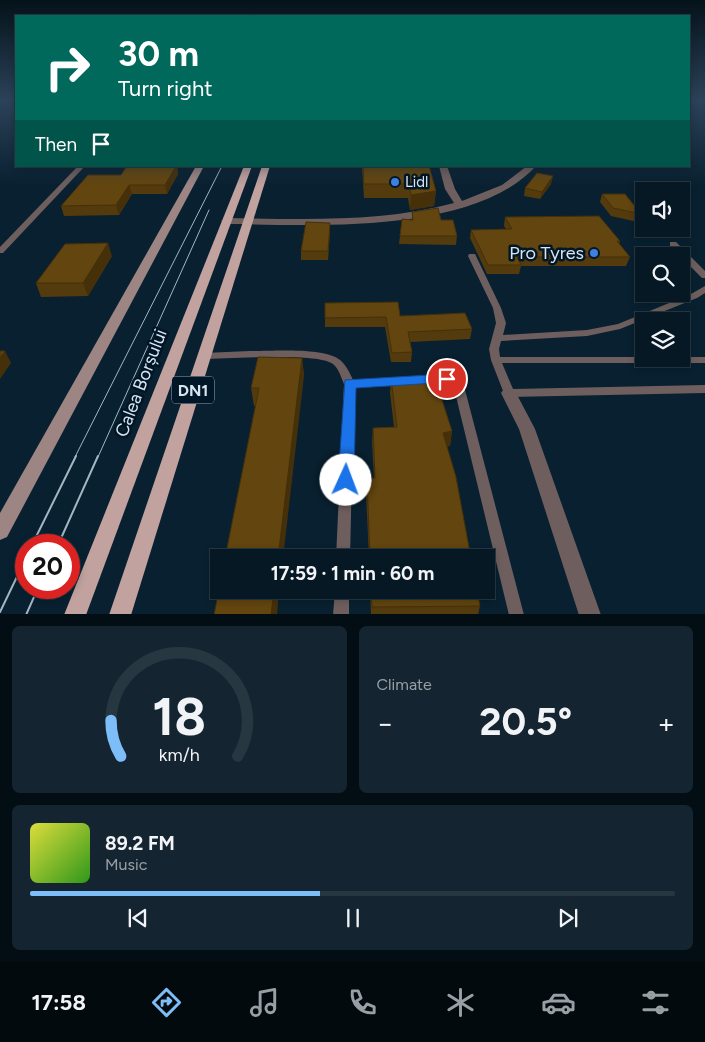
<!DOCTYPE html>
<html lang="en">
<head>
<meta charset="utf-8">
<style>
  :root { --surface:#061824; --page:#142531; --text:#f1f3f6; --muted:#98a0a6; --line:#273741; --accent:#7dbef9 }
  body { margin:0; font-family:Figtree,sans-serif; background:var(--page); color:var(--text); height:100vh; display:flex; flex-direction:column; font-size:19px; white-space:nowrap }
  * { box-sizing:border-box; margin:0 }
  p { font-size:16px; color:var(--muted) }
  .icon { flex:none; width:28px; height:28px; fill:none; stroke:currentColor; stroke-width:2; stroke-linecap:round; stroke-linejoin:round }
  .map { position:relative; height:614px; overflow:hidden }
  .sheet { display:flex; flex-direction:column; gap:12px; padding:12px; background:#030d14; flex:1 }
  .sheet>* { flex:none }
  .banner { position:absolute; left:15px; top:15px; width:675px; height:152px; border-radius:0px; box-shadow:0 2px 8px #0003,0 0 0 1px var(--line); background:#00695c; color:#fff; overflow:hidden }
  .fabs { position:absolute; left:635px; top:182px; display:grid; gap:10px }
  .fabs a { display:grid; place-items:center; width:55px; height:55px; border-radius:0px; background:var(--surface); box-shadow:0 2px 8px #0003,0 0 0 1px var(--line); font-size:25px }
  .speed { position:absolute; left:15px; top:534px; display:flex; gap:10px; font-size:25px; font-weight:700; text-align:center }
  .speed>* { display:grid; place-content:center; width:65px; height:65px; border-radius:50%; background:var(--surface); box-shadow:0 2px 8px #0003,0 0 0 1px var(--line); line-height:1 }
  .speed .limit { border:8px solid #d22; background:#fff; color:#111 }
  .pin { position:absolute; display:grid; place-items:center; width:42px; height:42px; color:#fff; margin:-21px; border:2px solid #fff; border-radius:50%; box-shadow:0 1px 5px #0007 }
  .me { position:absolute; width:55px; margin:-28px; rotate:2deg; stroke-linejoin:round; filter:drop-shadow(0 0 4px #0008) }
  .turn { display:flex; align-items:center; gap:18px; height:105px; padding:0 20px; font-size:22px }
  .turn .icon { width:65px; height:65px; stroke-width:2.5 }
  .turn b { display:block; font-size:35px; line-height:42px }
  .then { display:flex; align-items:center; height:48px; padding:0 20px; background:#0003; gap:10px; font-size:19px }
  .big { font-size:38px; font-weight:700; line-height:1.1 }
  .sheet .card { flex:1; display:flex; flex-direction:column; justify-content:center; gap:8px; min-width:0; padding:0 18px; border-radius:8px; background:var(--page) }
  .sheet .dial { align-items:center; gap:0 }
  .dial svg { height:130px; overflow:visible; fill:none; stroke:var(--line); stroke-width:7; stroke-linecap:round; text-anchor:middle }
  .dial text { fill:var(--text); stroke:none }
  .song { display:flex; align-items:center; gap:15px }
  .cover { width:60px; height:60px; border-radius:8px; background:linear-gradient(135deg,hsl(60 70% 55%),hsl(110 70% 35%)) }
  .played { height:5px; border-radius:2px; background:linear-gradient(90deg,var(--accent) 45%,var(--line) 45%) }
  .keys { display:flex; justify-content:space-around; direction:ltr }
  .heat { display:flex; justify-content:space-between; align-items:center; font-size:28px; direction:ltr }
  .sheet .tiles { flex:1; display:grid; gap:12px; grid-template-columns:1fr 1fr }
  .card:last-child { grid-column:span 2 }
  .trip { position:absolute; left:210px; top:549px; width:285px; height:50px; border-radius:0px; background:var(--surface); box-shadow:0 2px 8px #0003,0 0 0 1px var(--line); font-weight:700; line-height:50px; text-align:center }
  .menu { display:flex; height:80px; justify-content:space-around; align-items:center; background:#020a0e; color:var(--muted) }
  .menu .icon { width:35px; height:35px }
  .menu .selected { color:var(--accent) }
  .menu b { font-size:22px; color:var(--text) }
  .map>svg:first-child { display:block }
  .lines { fill:none; stroke-linecap:round; stroke-linejoin:round }
  .lane { fill:#6e5f5e; fill-rule:evenodd }
  .street { fill:#6e5f5e; fill-rule:evenodd }
  .secondary { fill:#9d8583; fill-rule:evenodd }
  .primary { fill:#c1a29f; fill-rule:evenodd }
  .tram-far1 { stroke:#a5b5c2; stroke-width:1 }
  .tram { stroke:#a5b5c2; stroke-width:2 }
  .wall { fill:#543b0d }
  .shaded-wall { fill:#45300a }
  .building { fill:#62450f; stroke:#45300a }
  .route { fill:#1a73e8; stroke:#114b97 }
  .shop-dot { fill:#3f7fe0; stroke:#011626; stroke-width:2 }
  .labels { text-anchor:middle; dominant-baseline:central; stroke-width:5; stroke-linejoin:round; paint-order:stroke }
  .far-poi-label { font-size:15px; fill:#d8e5f1; stroke:#011626; text-anchor:start }
  .shield { fill:#011626; stroke:#98a7b4; stroke-width:1 }
  .shield-label { font-size:16px; font-weight:bold; fill:#d8e5f1 }
  .poi-label { font-size:18px; fill:#d8e5f1; stroke:#011626; text-anchor:end }
  .street-label { font-size:18px; fill:#d8e5f1; stroke:#011626 }
</style>
</head>
<body>
<div class="map">
<svg width="705" height="615" viewBox="0 0 705 615">
  <rect width="100%" height="100%" fill="#082030"/>
  <g class="lines">
    <g class="lane">
      <path d="M78,166h7l-82,87h-3v-6z"/>
      <path d="M670,242h6l29,29v7h-3l-32,-32z"/>
      <path d="M469,254h6l1,2 25,52 5,15 -3,12 84,-5 31,-6 73,-30 14,-8v7l-8,5 -77,31 -33,7 -86,5 -2,8 1,8h144v2h37v-2h24v6h-203l11,26 192,-4v8l-196,4 -4,-1 -14,-36 -2,-11 7,-26 -3,-15 -25,-52z"/>
      <path d="M250,351c21,0 75,-4 90,9 6,5 10,13 13,20l49,-3 4,1 1,3 -1,3 -4,1 -48,2 -4,171h-14l8,-174c-3,-7 -5,-15 -11,-20 -16,-12 -106,-5 -129,-5l-3,-1 -2,-2 2,-2 3,-1z"/>
      <path d="M447,375l16,8 1,3 60,229h-15l-55,-227 -9,-5 -23,1 -4,-1 -1,-3 1,-3 4,-1z"/>
      <path d="M335,590h14v25h-16z"/>
    </g>
    <g class="street">
      <path d="M439,166h8l8,23 7,12 40,-16 25,-19h9c-63,69 -223,59 -310,58l-5,-3 5,-3c76,1 154,5 228,-15l-9,-14z"/>
      <path d="M509,388l5,1 21,40 66,186h-22l-60,-186 -18,-36 3,-4z"/>
    </g>
    <path class="secondary" d="M196,166h8l-197,371 -7,3v-27z"/>
    <g class="primary">
      <path d="M244,166h8l-166,449h-22z"/>
      <path d="M262,166h8l-139,449h-22z"/>
    </g>
    <g class="tram-far1">
      <path d="M75,457l147,-291"/>
      <path d="M98,457l111,-247"/>
    </g>
    <g class="tram">
      <path d="M32,545l44,-89"/>
      <path d="M58,545l40,-89"/>
      <path d="M0,612l26,-54"/>
      <path d="M26,615l12,-27"/>
    </g>
  </g>
  <g class="wall">
    <path d="M127,166h50l1,8 -11,20h-35l-13,21 -55,1 -3,-10 60,-31z"/>
    <path d="M362,166h67l7,25 -2,15 -24,4 -2,-12h-44z"/>
    <path d="M551,184l-11,15 -16,-3 1,-8z"/>
    <path d="M602,194l39,20 -3,8 -27,-6 -11,-14z"/>
    <path d="M412,212l29,8 16,16 -1,9 -57,-1 1,-8 12,-16z"/>
    <path d="M505,217l115,24 -1,3 11,13 -4,9h-105l-2,8h-32l-17,-36 1,-8 35,-1 -2,-3z"/>
    <path d="M330,223v8l-2,29h-27v-9z"/>
    <path d="M112,256l-24,40 -47,1 -5,-14z"/>
    <path d="M400,316l72,13 -2,10 -60,3 2,10 -1,10h-20l-6,-35h-60v-9z"/>
    <path d="M302,358l2,18 -49,30h-1l-3,-18z"/>
    <path d="M391,378l61,53 -2,15h-3l24,112h-102l-3,-65 1,-15h7l-2,-36 1,-14 21,-1 -4,-34z"/>
    <path d="M370,590h107l3,16 -2,9h-107z"/>
  </g>
  <g class="shaded-wall">
    <path d="M176,166h1l1,8 -11,20 -2,-9z"/>
    <path d="M553,176l-2,8 -11,15 2,-7z"/>
    <path d="M129,185l3,9 -13,21 -3,-10z"/>
    <path d="M436,191l-2,15 -24,4 1,-15z"/>
    <path d="M330,223v8l-2,29v-9z"/>
    <path d="M108,243l4,13 -24,40 -5,-13z"/>
    <path d="M5,351l6,12 -11,16v-21z"/>
    <path d="M302,358l2,18 -21,182h-5z"/>
    <path d="M452,431l-2,15 -9,2 2,-15z"/>
    <path d="M274,590h5l-2,25h-6z"/>
  </g>
  <g class="building">
    <path d="M127,166h49l-11,19h-36l-13,20 -55,1 27,-31h33z"/>
    <path d="M363,166h66l7,25 -25,4 -2,-11h-45z"/>
    <path d="M537,173l16,3 -11,16 -17,-4z"/>
    <path d="M602,194h23l16,20 -28,-6z"/>
    <path d="M438,208l3,12h12l4,16h-57l2,-17 11,1 -1,-8z"/>
    <path d="M599,216l21,25h-3l13,16h-113l4,8h-33l-17,-35 41,-1 -7,-12z"/>
    <path d="M306,222l24,1 -2,28h-27z"/>
    <path d="M108,243l-25,40h-47l29,-39z"/>
    <path d="M398,302l2,14 65,-3 7,16 -64,3 4,20 -20,1 -6,-36 -61,1v-15z"/>
    <path d="M0,351h5l-5,7z"/>
    <path d="M258,357l44,1 -24,200h-53l34,-170h-8z"/>
    <path d="M430,376l12,24 10,31 -9,2 13,44 15,81h-101l-3,-80h8l-2,-50 24,-1 -6,-49z"/>
    <path d="M219,590h55l-3,25h-57z"/>
    <path d="M371,590h106l3,16 -108,1z"/>
  </g>
  <linearGradient id="sky" x2="0" y2="1"><stop stop-color="#04121a"/><stop offset="0.54" stop-color="#2c4259"/><stop offset="1" stop-color="#2c4259" stop-opacity="0"/></linearGradient>
  <rect width="705" height="186" fill="url(#sky)"/>
  <path class="route" d="M447,374l7,5 -2,3 -96,6 -2,92 -2,5 -6,2 -6,-2 -2,-5 7,-100z"/>
  <g class="shop-dot">
    <circle cx="395" cy="182" r="5"/>
    <circle cx="594" cy="253" r="5"/>
  </g>
  <g class="labels">
    <g class="far-poi-label">
      <text x="405" y="182">Lidl</text>
    </g>
    <rect class="shield" x="172" y="376.5" width="42" height="27" rx="4"/>
    <g class="shield-label">
      <text x="193" y="390">DN1</text>
    </g>
    <g class="poi-label">
      <text x="584" y="253">Pro Tyres</text>
    </g>
    <g class="street-label">
      <text transform="translate(141 383) rotate(-69)">Calea Borșului</text>
    </g>
  </g>
</svg>
<div class="fabs">
<a><svg class="icon" aria-label="sound" viewBox="0 0 24 24"><path d="M4 9h4l5-4v14l-5-4H4zM17 9q2 3 0 6"/></svg></a>
<a><svg class="icon" aria-label="search" viewBox="0 0 24 24"><circle cx="10" cy="10" r="6"/><path d="M15 15l6 6"/></svg></a>
<a><svg class="icon" aria-label="layers" viewBox="0 0 24 24"><path d="M12 4l9 5-9 5-9-5zM3 14l9 5 9-5"/></svg></a>
</div>
<div class="speed"><div class="limit">20</div></div>
<div class="pin" style="left:447px;top:379px;background:#d93025"><svg class="icon" aria-label="arrive" viewBox="0 0 24 24"><path d="M6 21V4h12l-3 4 3 4H6"/></svg></div>
<svg class="me" style="left:346px;top:480px" viewBox="-20 -20 40 40"><circle r="19" fill="#fff"/><path d="M0-13L10 11 0 6-10 11z" fill="#1a73e8"/></svg>
<div class="trip">17:59 · 1 min · 60 m</div>
<div class="banner">
<div class="turn"><svg class="icon" aria-label="right" viewBox="0 0 24 24"><path d="M7 20v-9h11M14 6l5 5-5 5"/></svg><div><b>30 m</b>Turn right</div></div>
<div class="then">Then<svg class="icon" aria-label="arrive" viewBox="0 0 24 24"><path d="M6 21V4h12l-3 4 3 4H6"/></svg></div>
</div>
</div>
<section class="sheet">
<div class="tiles">
<div class="card dial"><svg viewBox="0 0 100 80">
<path d="M14 69A42 42 0 1 1 86 69"/>
<path d="M14 69A42 42 0 0 1 8 47" stroke="#7dbef9"/>
<text x="50" y="56" font-size="32" font-weight="700">18</text>
<text x="50" y="72" font-size="11">km/h</text>
</svg></div>
<div class="card"><p>Climate</p>
<div class="heat"><a>−</a><b class="big">20.5°</b><a>+</a></div>
</div>
<div class="card">
<div class="song"><i class="cover"></i><div><b>89.2 FM</b><p>Music</p></div></div>
<div class="played"></div>
<div class="keys"><svg class="icon" aria-label="previous" viewBox="0 0 24 24"><path d="M18 5L8 12l10 7zM5 5v14"/></svg><svg class="icon" aria-label="pause" viewBox="0 0 24 24"><path d="M8 5v14M16 5v14"/></svg><svg class="icon" aria-label="next" viewBox="0 0 24 24"><path d="M6 5l10 7-10 7zM19 5v14"/></svg></div>
</div>
</div>
</section>
<nav class="menu">
<b>17:58</b>
<svg class="icon selected" aria-label="directions" viewBox="0 0 24 24"><path d="M12 3l9 9-9 9-9-9zM9 14v-3h6M13 9l2 2-2 2"/></svg>
<svg class="icon" aria-label="music" viewBox="0 0 24 24"><path d="M9 18V5l10-2v13"/><circle cx="6" cy="18" r="3"/><circle cx="16" cy="16" r="3"/></svg>
<svg class="icon" aria-label="phone" viewBox="0 0 24 24"><path d="M5 4h4l2 5-3 2q2 4 5 5l2-3 5 2v4C11 20 4 13 5 4z"/></svg>
<svg class="icon" aria-label="climate" viewBox="0 0 24 24"><path d="M12 3v18M4 7l16 10M4 17L20 7"/></svg>
<svg class="icon" aria-label="car" viewBox="0 0 24 24"><path d="M5 17H2v-5l4-1 3-4h7l3 4 3 1v5h-3M9 17h6M6 11h13"/><circle cx="7" cy="17" r="2"/><circle cx="17" cy="17" r="2"/></svg>
<svg class="icon" aria-label="filters" viewBox="0 0 24 24"><path d="M4 7h16M4 17h16"/><circle cx="9" cy="7" r="2"/><circle cx="15" cy="17" r="2"/></svg>
</nav>
</body>
</html>
